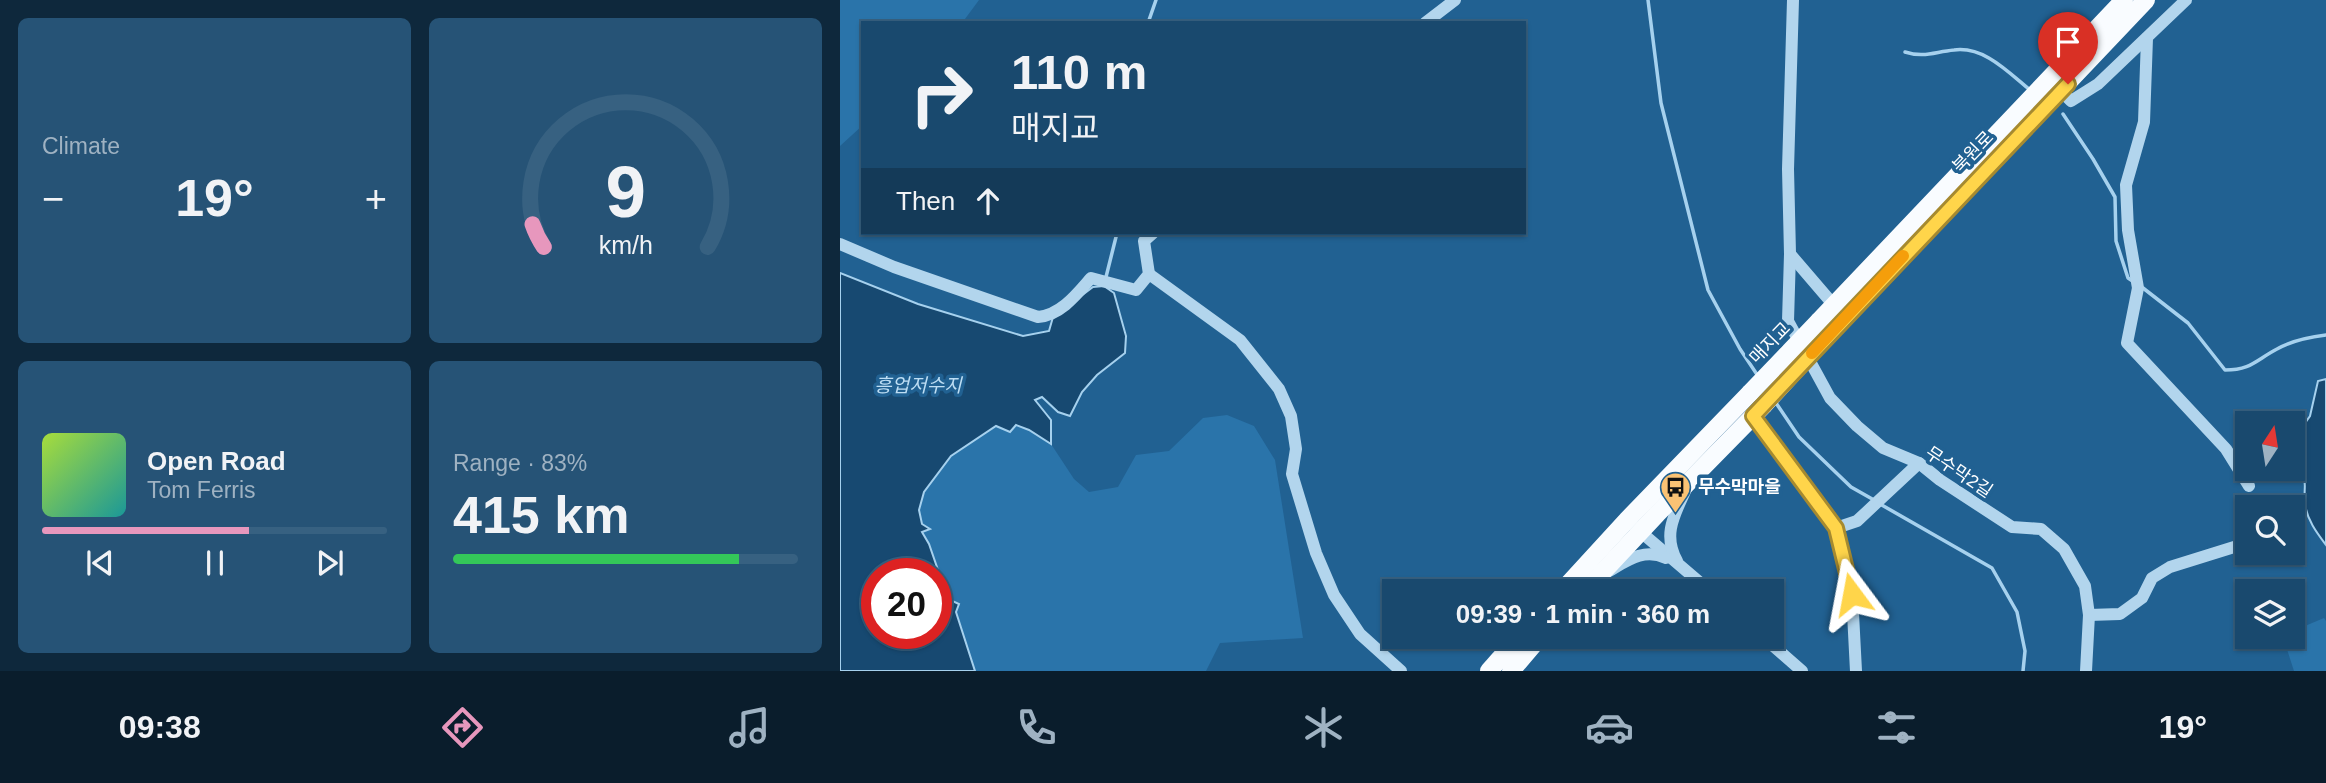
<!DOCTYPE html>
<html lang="en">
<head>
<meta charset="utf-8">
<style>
  :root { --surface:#19496e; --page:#265376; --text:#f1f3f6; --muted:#9fb2c2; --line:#376181; --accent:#e797bd }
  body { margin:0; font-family:Helvetica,"Noto Sans KR",sans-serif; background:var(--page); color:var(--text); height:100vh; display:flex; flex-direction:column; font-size:26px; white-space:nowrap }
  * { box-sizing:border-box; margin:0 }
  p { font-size:23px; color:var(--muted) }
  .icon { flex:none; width:38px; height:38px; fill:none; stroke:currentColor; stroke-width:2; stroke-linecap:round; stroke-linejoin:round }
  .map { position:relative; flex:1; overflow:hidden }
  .panel { display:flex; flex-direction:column; gap:18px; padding:18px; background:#0e283c; width:840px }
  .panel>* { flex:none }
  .guide { position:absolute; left:21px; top:21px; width:665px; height:214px; border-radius:0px; box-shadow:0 2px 5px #0004,0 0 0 2px var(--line); background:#19496e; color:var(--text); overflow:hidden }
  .needle { width:46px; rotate:12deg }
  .buttons { position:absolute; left:1395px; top:411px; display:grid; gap:14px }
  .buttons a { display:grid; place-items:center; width:70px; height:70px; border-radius:0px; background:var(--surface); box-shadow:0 2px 5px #0004,0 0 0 2px var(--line); font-size:35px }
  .speed { position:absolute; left:21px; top:558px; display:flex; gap:14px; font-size:35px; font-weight:700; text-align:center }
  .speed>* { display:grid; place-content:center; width:91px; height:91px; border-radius:50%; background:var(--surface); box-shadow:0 2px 5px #0004,0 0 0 2px var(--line); line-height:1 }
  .speed .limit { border:10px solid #d22; background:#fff; color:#111 }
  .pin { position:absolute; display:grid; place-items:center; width:60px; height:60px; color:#fff; margin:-72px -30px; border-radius:50% 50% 50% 0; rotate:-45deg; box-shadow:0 0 7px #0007 }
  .pin .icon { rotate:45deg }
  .me { position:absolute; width:77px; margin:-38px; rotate:347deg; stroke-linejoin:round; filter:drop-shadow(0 0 5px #0008) }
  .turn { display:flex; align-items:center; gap:24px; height:147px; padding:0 35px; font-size:32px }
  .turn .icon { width:91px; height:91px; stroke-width:2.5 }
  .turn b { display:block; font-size:49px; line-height:60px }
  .then { display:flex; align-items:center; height:66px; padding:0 35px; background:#0003; gap:14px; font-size:26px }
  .big { font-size:52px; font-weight:800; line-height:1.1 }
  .panel .tile { flex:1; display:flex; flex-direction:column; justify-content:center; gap:10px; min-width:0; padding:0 24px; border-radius:10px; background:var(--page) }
  .panel .dial { align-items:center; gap:0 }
  .dial svg { height:182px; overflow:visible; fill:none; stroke:var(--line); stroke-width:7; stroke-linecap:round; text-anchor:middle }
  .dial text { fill:var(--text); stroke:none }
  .song { display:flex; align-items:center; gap:21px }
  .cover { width:84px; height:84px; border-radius:10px; background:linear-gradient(135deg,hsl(80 70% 55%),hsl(180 70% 35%)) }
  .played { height:7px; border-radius:4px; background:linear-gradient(90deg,var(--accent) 60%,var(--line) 60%) }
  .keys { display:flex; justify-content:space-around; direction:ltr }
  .heat { display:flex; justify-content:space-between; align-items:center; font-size:38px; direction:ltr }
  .charge { height:10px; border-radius:5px; background:linear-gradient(90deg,#34c759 83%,var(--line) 0) }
  .panel .tiles { flex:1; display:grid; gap:18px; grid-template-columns:repeat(2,1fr) }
  .trip { position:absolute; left:542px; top:579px; width:402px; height:70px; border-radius:0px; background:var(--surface); box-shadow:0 2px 5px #0004,0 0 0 2px var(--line); font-weight:800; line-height:70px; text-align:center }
  .dock { display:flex; height:112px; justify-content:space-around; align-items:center; background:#0a1d2c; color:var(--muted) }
  .dock .icon { width:49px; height:49px }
  .dock .on { color:var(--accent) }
  .dock b { font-size:32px; color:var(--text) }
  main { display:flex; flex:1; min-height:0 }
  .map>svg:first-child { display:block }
  .green { fill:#2a74aa }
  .water { fill:#174971; stroke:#a6d1ee; stroke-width:2; fill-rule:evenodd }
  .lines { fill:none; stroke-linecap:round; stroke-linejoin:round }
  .stream { stroke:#a6d1ee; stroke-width:3.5 }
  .minor { stroke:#b2d5ed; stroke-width:12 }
  .major { stroke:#f9fcff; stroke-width:18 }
  .major-bridge { stroke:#f9fcff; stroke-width:18 }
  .route-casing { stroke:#a68a30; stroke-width:18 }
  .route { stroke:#ffd54a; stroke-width:12 }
  .slow { stroke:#f59e0b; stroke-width:12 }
  .labels { text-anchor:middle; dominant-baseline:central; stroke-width:7; stroke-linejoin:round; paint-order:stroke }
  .street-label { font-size:18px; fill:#fff; stroke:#216192 }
  .poi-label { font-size:18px; font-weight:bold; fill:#fff; stroke:#216192; text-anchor:start }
  .water-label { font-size:19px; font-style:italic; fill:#bedef4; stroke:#216192 }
</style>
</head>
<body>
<main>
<section class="panel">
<div class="tiles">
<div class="tile"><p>Climate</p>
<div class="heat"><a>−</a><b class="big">19°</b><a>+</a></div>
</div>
<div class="tile dial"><svg viewBox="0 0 100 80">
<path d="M14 69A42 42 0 1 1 86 69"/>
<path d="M14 69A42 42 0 0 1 9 59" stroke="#e797bd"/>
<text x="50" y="56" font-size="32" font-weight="700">9</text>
<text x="50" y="72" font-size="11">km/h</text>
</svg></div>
<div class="tile">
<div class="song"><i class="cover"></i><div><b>Open Road</b><p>Tom Ferris</p></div></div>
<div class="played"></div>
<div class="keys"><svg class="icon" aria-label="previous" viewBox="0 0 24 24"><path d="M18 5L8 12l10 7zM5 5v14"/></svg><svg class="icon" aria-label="pause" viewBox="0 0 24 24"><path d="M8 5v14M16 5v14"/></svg><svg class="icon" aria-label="next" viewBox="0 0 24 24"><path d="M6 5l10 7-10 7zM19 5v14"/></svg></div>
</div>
<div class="tile"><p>Range · 83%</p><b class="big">415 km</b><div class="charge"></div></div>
</div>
</section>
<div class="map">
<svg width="1486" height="671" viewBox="0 0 1486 671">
  <rect width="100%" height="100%" fill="#216192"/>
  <g class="green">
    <path d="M0,0h139l-17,23h-99v102l-23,21z"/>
    <path d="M387,415l27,11 21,34 28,178 -83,5 -14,28h-231l-46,-127 -7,-12 7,-3 -7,-5 -3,-14 5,-18 27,-36 45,-30 14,6 6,-7 13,5 22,14 23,35 15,13 29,-5 18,-32 33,-4 34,-33z"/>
    <path d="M1484,618l2,3v50h-32l-11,-34h9l1,-6z"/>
  </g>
  <g class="water">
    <path d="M0,273l78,31 105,32 26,-5 4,-14 40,-30 11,-1 10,7 12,43 -1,17 -28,22 -15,17 -12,24 -12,-4 -16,-15 -7,3 16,20v24l-22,-14 -13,-5 -6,7 -14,-6 -45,30 -27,36 -5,18 3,14 8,5 -8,3 7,12 19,55 11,5 -3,8 19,59h-135zM37,574h59v60h-59z"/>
    <path d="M1486,379v166c-9,-12 -19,-25 -21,-41 -2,-24 5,-21 -11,-43l4,-28 12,-17 8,-35z"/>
  </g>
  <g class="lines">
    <g class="stream">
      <path d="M808,0l13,103 47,187 32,59 18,27"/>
      <path d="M308,23l8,-23"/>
      <path d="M1065,52c19,6 29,0 49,-2 30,-4 54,22 76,40"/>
      <path d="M1223,114l30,45 22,38 1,44 12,37 6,4"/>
      <path d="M266,277l11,-44"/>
      <path d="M1303,288l45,35 37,47c26,0 31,-10 52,-21 14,-8 33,-12 49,-14"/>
      <path d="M934,400l25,37 52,50 23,13"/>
      <path d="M1040,504l112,64 25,44 8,39 -2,20"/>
    </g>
    <g class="minor">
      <path d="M953,0l-5,169 2,85 -2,67 42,77 27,28 26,22 36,15 21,17 72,47 29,2 23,20 21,37 4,29 -3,56"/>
      <path d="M585,23l30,-23"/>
      <path d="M1307,38l-3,84 -18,63 2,45 10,58 -11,55 99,106 23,37"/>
      <path d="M1221,91l10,10 27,-17 88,-84"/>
      <path d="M0,244l54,23 144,50c23,-2 39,-23 53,-39l45,12 13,-16 -5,-33 9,-8"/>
      <path d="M950,254l48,56"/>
      <path d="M309,274l91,66 39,49 12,27 5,33 -4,25 24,79 18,42 26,39 41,37"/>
      <path d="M913,416l83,112 16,66 4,77"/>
      <path d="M795,527l76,65"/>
      <path d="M996,528l21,-7 62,-58"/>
      <path d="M1450,553l4,3"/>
      <path d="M837,561c-15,-27 -2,-47 9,-72"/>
      <path d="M769,571c19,-11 35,-23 57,-13"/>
      <path d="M1249,615l31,-1 22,-16 10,-20 18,-11 77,-24"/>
      <path d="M923,637l39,34"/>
    </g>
    <g class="major">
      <path d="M979,321l305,-321"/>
      <path d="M990,333l316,-333"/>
      <path d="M721,592l66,-72 123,-127"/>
      <path d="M744,592l73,-78 107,-109"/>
      <path d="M649,671l30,-34"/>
      <path d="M671,671l29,-34"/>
    </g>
    <g class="major-bridge">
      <path d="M910,393l69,-72"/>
      <path d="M924,405l66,-72"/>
    </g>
  </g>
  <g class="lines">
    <defs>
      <path id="route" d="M1012,594l-16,-66 -83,-112 315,-332"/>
    </defs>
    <use href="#route" class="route-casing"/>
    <use href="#route" class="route"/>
    <path class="slow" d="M972,353l91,-97"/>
  </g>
  <defs>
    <symbol id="bus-pin" viewBox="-11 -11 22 30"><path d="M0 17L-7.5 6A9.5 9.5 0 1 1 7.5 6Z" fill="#fac274" stroke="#216192"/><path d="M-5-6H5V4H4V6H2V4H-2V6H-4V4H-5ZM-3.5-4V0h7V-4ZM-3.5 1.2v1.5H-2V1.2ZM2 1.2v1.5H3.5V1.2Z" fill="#111"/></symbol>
  </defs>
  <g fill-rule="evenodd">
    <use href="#bus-pin" x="818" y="470" width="35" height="47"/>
  </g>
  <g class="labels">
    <g class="street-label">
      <text transform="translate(1133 152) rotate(-46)">북원로</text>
      <text transform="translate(930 343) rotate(-46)">매지교</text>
      <text transform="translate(1119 472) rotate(34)">무수막2길</text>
    </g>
    <g class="poi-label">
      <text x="858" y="487">무수막마을</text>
    </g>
    <g class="water-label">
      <text x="78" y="385">흥업저수지</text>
    </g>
  </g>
</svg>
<div class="buttons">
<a><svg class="needle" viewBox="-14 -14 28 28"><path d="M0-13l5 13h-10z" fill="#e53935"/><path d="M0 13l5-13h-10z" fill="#9fb2c2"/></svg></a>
<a><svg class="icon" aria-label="search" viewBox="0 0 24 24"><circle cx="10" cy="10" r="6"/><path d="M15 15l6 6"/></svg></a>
<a><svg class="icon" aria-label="layers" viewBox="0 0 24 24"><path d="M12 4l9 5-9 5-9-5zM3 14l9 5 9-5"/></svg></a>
</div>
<div class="speed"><div class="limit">20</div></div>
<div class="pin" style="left:1228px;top:84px;background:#d93025"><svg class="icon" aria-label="arrive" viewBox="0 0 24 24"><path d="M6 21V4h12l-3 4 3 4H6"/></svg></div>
<svg class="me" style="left:1012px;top:594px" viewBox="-20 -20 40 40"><path d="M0-17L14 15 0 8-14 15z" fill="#ffd54a" stroke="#fff" stroke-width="4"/></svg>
<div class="trip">09:39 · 1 min · 360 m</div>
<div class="guide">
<div class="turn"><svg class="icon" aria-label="right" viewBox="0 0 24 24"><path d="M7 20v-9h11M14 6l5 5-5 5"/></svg><div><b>110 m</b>매지교</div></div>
<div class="then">Then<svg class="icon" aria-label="ahead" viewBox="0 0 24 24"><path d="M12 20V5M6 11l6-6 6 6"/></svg></div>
</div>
</div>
</main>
<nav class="dock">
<b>09:38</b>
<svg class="icon on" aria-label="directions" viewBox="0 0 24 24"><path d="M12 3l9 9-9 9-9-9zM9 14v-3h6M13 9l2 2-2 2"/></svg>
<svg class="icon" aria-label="music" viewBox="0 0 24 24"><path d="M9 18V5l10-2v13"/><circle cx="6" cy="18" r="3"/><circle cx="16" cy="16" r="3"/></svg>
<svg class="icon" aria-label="phone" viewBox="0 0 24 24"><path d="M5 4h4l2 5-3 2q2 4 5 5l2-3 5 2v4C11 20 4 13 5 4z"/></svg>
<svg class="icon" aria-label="climate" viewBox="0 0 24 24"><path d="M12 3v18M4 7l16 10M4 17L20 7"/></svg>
<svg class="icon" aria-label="car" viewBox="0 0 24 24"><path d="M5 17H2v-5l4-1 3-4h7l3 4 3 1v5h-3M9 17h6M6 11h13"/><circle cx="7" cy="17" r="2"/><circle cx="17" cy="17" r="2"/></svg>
<svg class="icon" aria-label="filters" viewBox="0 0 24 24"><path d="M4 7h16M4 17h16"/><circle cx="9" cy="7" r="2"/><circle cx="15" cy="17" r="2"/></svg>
<b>19°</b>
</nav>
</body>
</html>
